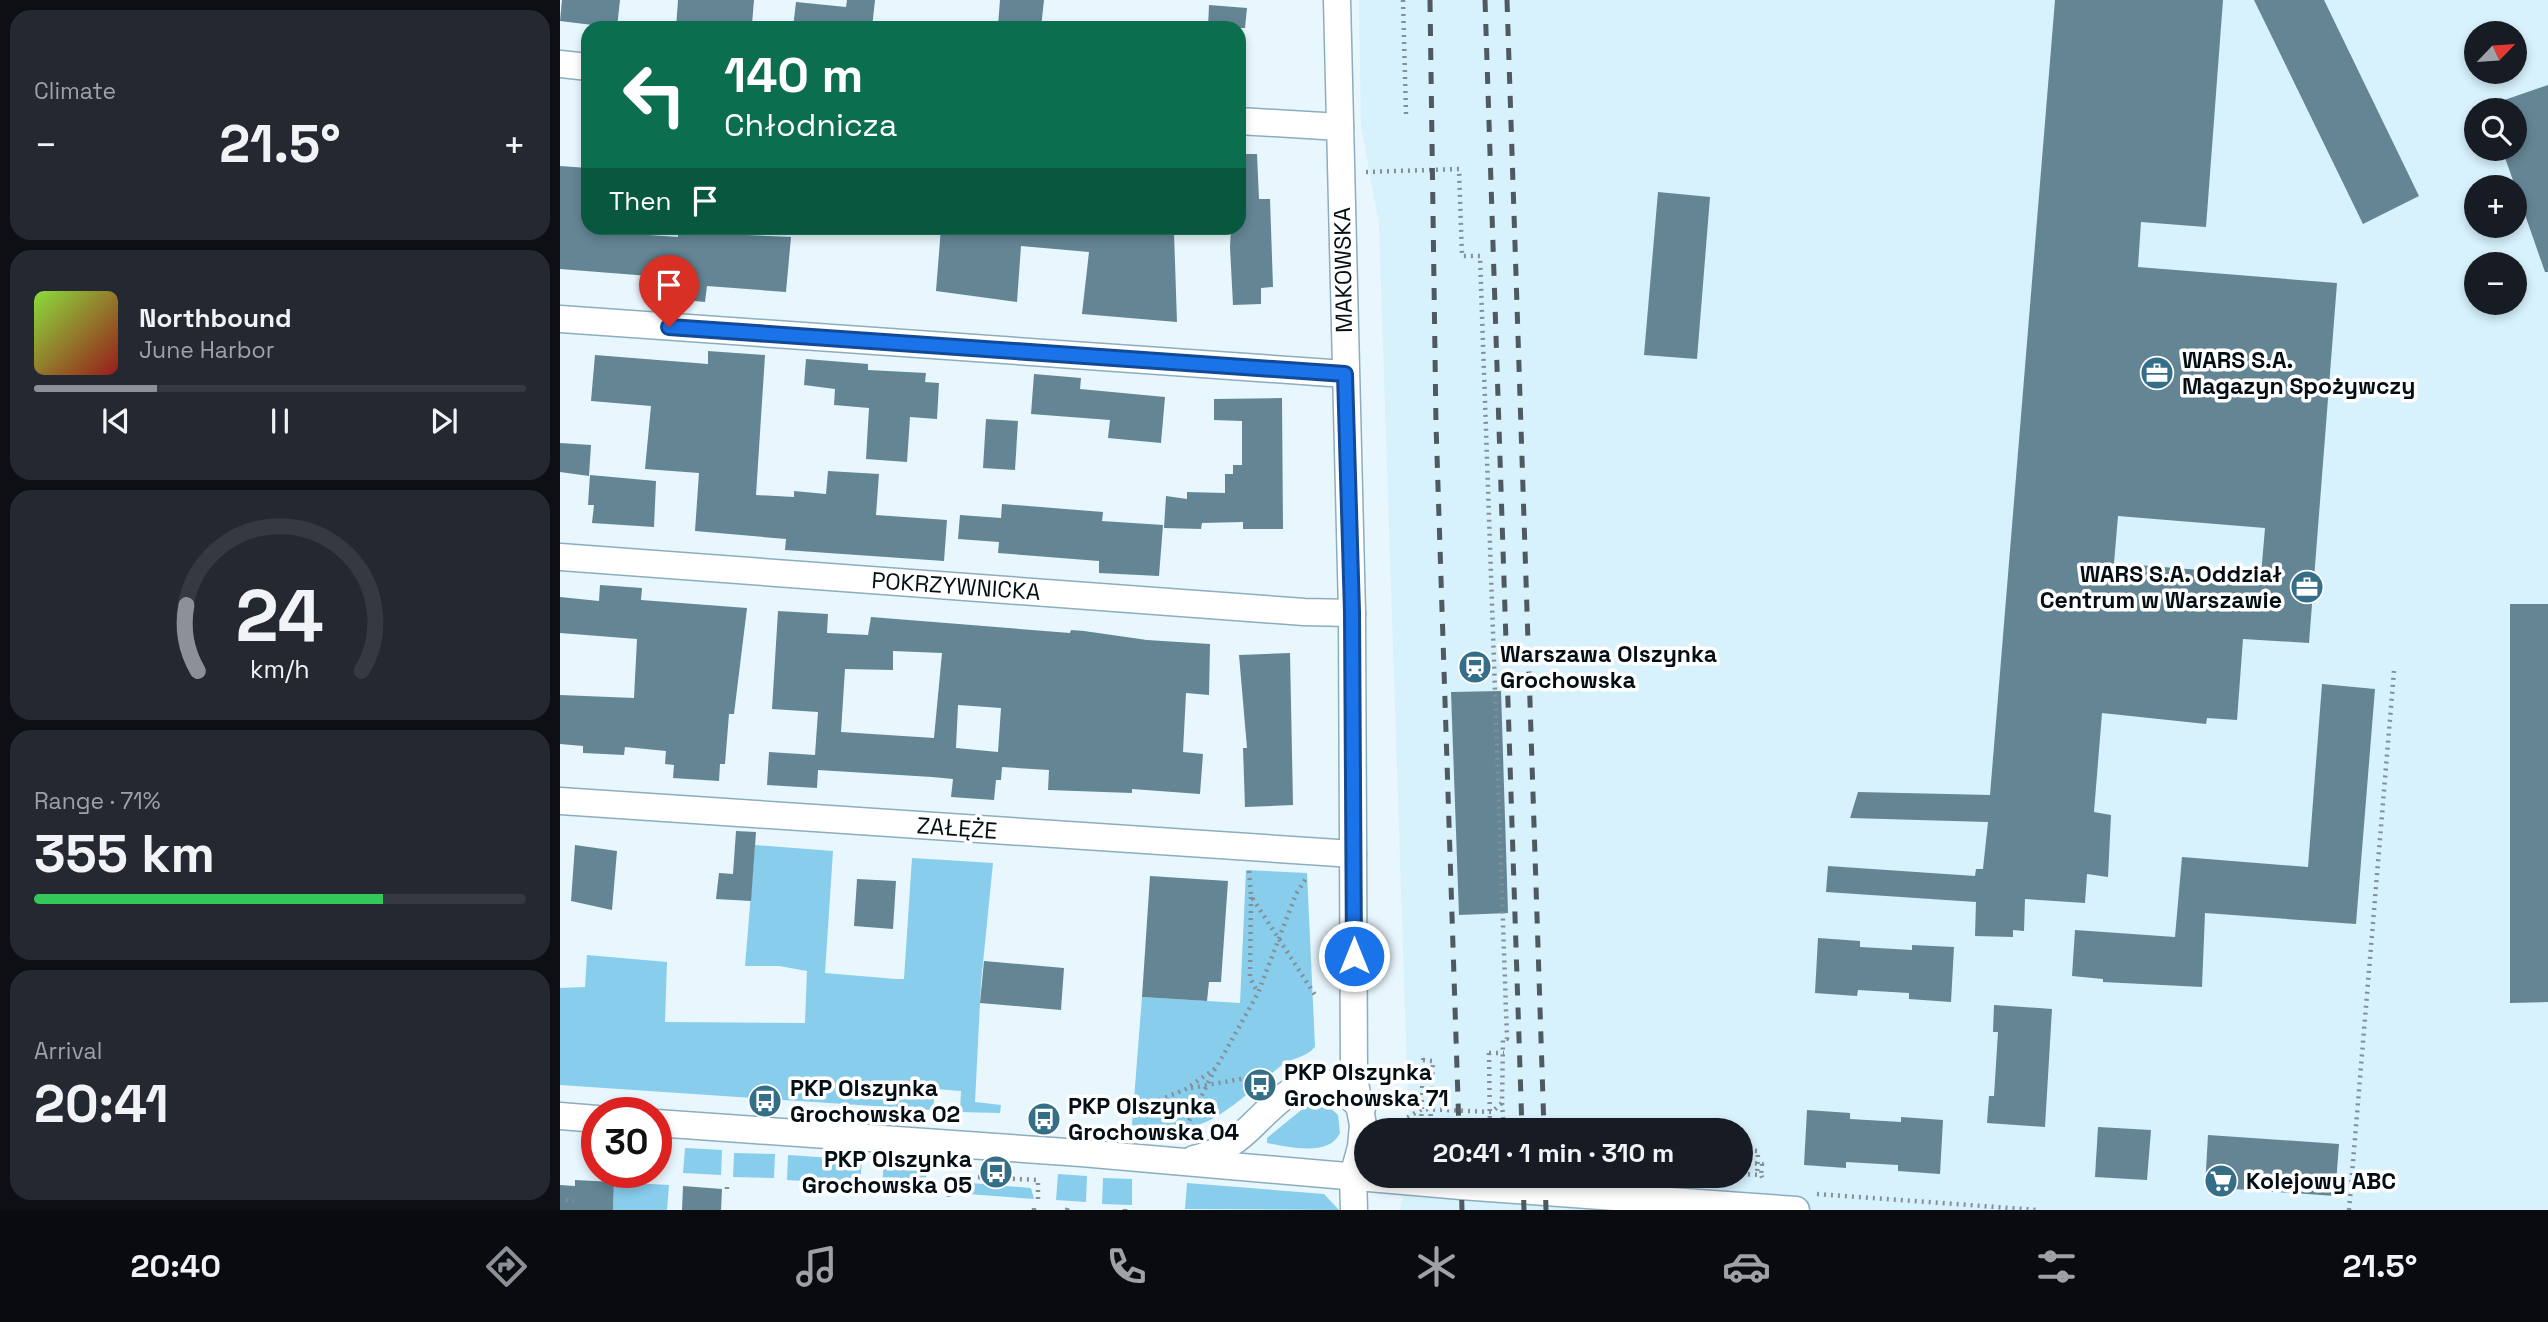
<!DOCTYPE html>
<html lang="en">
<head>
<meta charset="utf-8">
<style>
  :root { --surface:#171b24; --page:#242831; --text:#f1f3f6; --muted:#9ea1a6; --line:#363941; --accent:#8c9099 }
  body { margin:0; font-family:"Space Grotesk",sans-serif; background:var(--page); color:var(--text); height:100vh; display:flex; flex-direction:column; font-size:26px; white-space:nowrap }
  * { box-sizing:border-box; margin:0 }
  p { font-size:23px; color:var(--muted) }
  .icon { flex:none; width:38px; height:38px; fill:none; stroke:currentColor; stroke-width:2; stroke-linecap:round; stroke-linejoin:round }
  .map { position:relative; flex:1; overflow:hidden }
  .side { display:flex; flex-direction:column; gap:10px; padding:10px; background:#0d0f14; width:560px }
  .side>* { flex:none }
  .hud { position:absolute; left:21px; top:21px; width:665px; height:214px; border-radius:21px; box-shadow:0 4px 10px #0003; background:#0b6e4f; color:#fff; overflow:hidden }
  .needle { width:46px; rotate:65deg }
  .fabs { position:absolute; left:1904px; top:21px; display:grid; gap:14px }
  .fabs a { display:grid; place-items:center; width:63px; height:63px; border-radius:50%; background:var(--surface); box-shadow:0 4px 10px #0003; font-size:35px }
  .speed { position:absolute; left:21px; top:1097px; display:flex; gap:14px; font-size:35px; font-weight:700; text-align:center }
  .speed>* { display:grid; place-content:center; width:91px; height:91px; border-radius:50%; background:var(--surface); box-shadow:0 4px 10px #0003; line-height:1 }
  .speed .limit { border:10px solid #d22; background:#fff; color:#111 }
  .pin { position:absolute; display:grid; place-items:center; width:60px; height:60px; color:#fff; margin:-72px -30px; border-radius:50% 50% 50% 0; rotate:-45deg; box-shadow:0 0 7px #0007 }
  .pin .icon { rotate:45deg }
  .me { position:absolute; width:77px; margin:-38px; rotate:0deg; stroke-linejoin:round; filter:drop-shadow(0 0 5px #0008) }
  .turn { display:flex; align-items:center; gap:24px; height:147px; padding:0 28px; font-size:32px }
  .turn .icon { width:91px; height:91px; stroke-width:2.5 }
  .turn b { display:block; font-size:49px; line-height:60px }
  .then { display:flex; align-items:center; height:66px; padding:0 28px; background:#0003; gap:14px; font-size:26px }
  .big { font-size:52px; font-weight:600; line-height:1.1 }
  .side .card { flex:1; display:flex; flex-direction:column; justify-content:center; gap:10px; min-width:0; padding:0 24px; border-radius:21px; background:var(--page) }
  .side .dial { align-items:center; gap:0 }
  .dial svg { height:182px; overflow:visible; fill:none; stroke:var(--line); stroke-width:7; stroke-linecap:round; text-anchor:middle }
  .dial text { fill:var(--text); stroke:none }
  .song { display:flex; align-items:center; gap:21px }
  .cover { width:84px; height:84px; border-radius:10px; background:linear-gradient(135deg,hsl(90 70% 55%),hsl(0 70% 35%)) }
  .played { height:7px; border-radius:4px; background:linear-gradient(90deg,var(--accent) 25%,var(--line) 25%) }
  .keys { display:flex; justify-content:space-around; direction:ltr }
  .heat { display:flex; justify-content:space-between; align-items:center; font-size:38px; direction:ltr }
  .charge { height:10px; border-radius:5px; background:linear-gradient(90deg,#34c759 71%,var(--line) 0) }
  .trip { position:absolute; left:794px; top:1118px; width:399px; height:70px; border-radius:35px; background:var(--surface); box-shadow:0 4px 10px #0003; font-weight:600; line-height:70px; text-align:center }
  .tabs { display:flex; height:112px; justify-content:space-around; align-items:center; background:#090b0e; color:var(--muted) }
  .tabs .icon { width:49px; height:49px }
  .tabs .current { color:var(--accent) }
  .tabs b { font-size:32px; color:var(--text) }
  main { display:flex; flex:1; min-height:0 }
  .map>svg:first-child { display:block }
  .built { fill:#d7f1fd; fill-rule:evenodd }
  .green { fill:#88cdec }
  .building { fill:#648594; fill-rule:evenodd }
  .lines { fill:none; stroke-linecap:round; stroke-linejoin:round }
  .minor-casing { stroke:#8cadbd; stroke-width:29 }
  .path { stroke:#839096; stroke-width:4.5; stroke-dasharray:2 5; stroke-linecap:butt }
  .minor { stroke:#fff; stroke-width:26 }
  .rail { stroke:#4e5a60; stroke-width:5; stroke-dasharray:12 12; stroke-linecap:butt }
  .path-bridge { stroke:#839096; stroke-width:4.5; stroke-dasharray:2 5; stroke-linecap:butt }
  .route-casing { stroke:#114b97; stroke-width:18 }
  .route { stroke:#1a73e8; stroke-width:12 }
  .labels { text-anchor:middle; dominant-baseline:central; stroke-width:7; stroke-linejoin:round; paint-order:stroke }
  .street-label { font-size:23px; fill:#040f15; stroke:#fff }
  .poi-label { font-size:23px; font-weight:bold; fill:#040f15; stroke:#fff; text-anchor:start }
</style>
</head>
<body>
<main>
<section class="side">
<div class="card"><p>Climate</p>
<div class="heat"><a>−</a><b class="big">21.5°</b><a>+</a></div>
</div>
<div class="card">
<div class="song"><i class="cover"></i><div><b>Northbound</b><p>June Harbor</p></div></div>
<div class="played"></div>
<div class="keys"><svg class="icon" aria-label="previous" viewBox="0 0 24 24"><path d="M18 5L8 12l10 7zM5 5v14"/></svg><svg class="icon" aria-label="pause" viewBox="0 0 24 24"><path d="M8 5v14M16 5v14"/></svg><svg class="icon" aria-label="next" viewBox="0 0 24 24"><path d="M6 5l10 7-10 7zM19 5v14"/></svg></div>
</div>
<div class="card dial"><svg viewBox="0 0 100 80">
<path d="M14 69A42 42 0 1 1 86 69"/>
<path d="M14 69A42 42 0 0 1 9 40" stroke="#8c9099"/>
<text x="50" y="56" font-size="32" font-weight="700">24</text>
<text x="50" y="72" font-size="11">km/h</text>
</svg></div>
<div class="card"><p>Range · 71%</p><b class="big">355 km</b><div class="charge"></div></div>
<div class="card"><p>Arrival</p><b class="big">20:41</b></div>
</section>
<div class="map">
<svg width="1988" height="1210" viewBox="0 0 1988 1210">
  <rect width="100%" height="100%" fill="#e8f6fd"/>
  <path class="built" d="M799,0h1189v1210h-1148l7,-34h334v-46h-332l-30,-906 -18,-98zM1916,33h39v39h-39zM1916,110h39v39h-39zM1916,187h39v39h-39zM1916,264h39v39h-39z"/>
  <g class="green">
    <path d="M195,845l78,6 -8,122 71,6h8l8,-121 81,5 -12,120 -6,119 26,3 -1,8 -40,-1 1,-21 -26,-2 -2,21 -373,-25v-97l25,-1 2,-32 80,7 -2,60 140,1 2,-52 -28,-5h-34z"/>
    <path d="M686,870l61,3 8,174c-8,10 -23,11 -33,18 -23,18 -58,53 -85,60 -21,6 -44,2 -65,0l10,-128 98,6z"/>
    <path d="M752,1105h15l11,10 2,18c-11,24 -51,14 -73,10v-5l38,-31z"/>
    <path d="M125,1148l37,2 -1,25 -38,-2z"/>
    <path d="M174,1153l41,1 -1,24 -41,-1z"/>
    <path d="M228,1155l74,5 -2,25 -73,-5z"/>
    <path d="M324,1161l43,4 -2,26 -43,-4z"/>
    <path d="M498,1174l29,2 -1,26 -30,-2z"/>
    <path d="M543,1178l29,1v26l-30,-1z"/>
    <path d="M54,1182l55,3 -2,25h-54z"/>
    <path d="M399,1182l72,6 3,11 -80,-6v-7z"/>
    <path d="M627,1183l137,11 15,16 -154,-1z"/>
  </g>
  <g class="building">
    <path d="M2,0h58l-3,28 -57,-7z"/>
    <path d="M118,0h76l-2,24 -16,-1 -1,5h-59z"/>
    <path d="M287,0h28l-3,28h-79l3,-26 50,5z"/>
    <path d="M440,0h44l-3,28 -43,-2z"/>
    <path d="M1495,0h168l-17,227 -65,-5 -3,45 199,16 -28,360 -66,-4 -6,81 -30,-2 -1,6 -104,-11 -8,99 17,3 -3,62 -21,-3 -2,29 -60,-4 -1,32 -11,-1v7l-38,-1 1,-34 -150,-10 2,-26 147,10 1,-7h7l5,-47 -138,-4 8,-26 132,3zM1558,516l147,12 -4,47 -147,-12z"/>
    <path d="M1694,0h70l95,196 -56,28z"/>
    <path d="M649,5l38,3 -2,20h-37z"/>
    <path d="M1988,85v187h-3l-43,-123h13v-39h-27l-1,-4z"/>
    <path d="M679,154h18l2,45h11l3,88 -12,1v16l-28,1 -3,-58 1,-19h8z"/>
    <path d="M0,166l28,2v60h16v4l74,5v-5l113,5 -5,55 -79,-6 -2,16 -31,-3 1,-21 -115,-9z"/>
    <path d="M1098,192l52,5 -13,162 -53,-4z"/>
    <path d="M381,228h168l-1,3 66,2 3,89 -95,-8 7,-62 -68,-6 -4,56 -81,-11z"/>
    <path d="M148,351l57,4 -9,140 38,2v-6l32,3 2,-23 51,3 -3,41 71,5 -3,41 -159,-11 1,-11 -91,-8 4,-58 -54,-4 6,-63 -60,-5 4,-46 113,9z"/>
    <path d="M246,359l62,5v6l58,3 -1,9 14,1 -2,36 -27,-2 -3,45 -41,-3 3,-51 -35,-3 1,-16 -31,-4z"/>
    <path d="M474,374l47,4 -1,11 85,8 -4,46 -53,-5 2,-18 -79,-6z"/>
    <path d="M722,398l1,131h-40v-7l-41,1 -1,6 -37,-1 2,-32 21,3v-7l38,1v-19h8v-9h9v-44l-28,-1v-21z"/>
    <path d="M426,419l32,2 -3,49 -32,-2z"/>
    <path d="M0,443l31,2 -2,31 -29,-4z"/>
    <path d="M30,475l66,6 -2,46 -62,-4 2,-18h-6z"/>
    <path d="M442,504l101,8 -1,9 61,4 -4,51 -60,-3v-12l-101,-8 1,-11 -41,-3 2,-24 41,3z"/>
    <path d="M40,585l42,3 -1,12 106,8 -13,106h-5l-4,50h-5l-1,17 -46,-3 1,-13 -9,-1 1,-13 -41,-4 -1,8 -41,-2v-7l-23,-2v-49l74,3 3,-59 -77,-6v-36l39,4z"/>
    <path d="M1950,604h38v398l-38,1z"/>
    <path d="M218,611l50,3 -1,19 41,2 3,-18 199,16 1,-3 13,1 63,9 63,4 -1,51 -23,-2 -3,59 20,2 -3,40 -68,-5v4l-84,-3 1,-20 -47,-3 -1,13h-5l-2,20 -43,-3 2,-18 -21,-2 -114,-7 -1,18 -50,-3 2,-33 46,3 3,-43 -46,-3zM333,651l49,2 -8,85 -93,-6 4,-63 48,1zM398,705l43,3 -3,44 -42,-4z"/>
    <path d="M730,653l3,152 -48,2 -2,-59h4l-8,-93z"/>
    <path d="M1762,684l53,5 -19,235 -151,-11 -3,74 -99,-5v-3l-31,-3 3,-46 100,7 7,-80 126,10z"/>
    <path d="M941,691l7,222 -49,2 -8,-223z"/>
    <path d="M176,831l20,1 -5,69 -35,-2 3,-26 14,1z"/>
    <path d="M15,845l42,6 -5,59 -41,-9z"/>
    <path d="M590,876l78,5 -7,101h-12l-2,19 -65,-4z"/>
    <path d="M297,879l39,2 -3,48 -39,-3z"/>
    <path d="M1258,938l42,3v6l52,3v-5l42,2 -3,55 -42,-3v-6l-51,-3 -1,6 -42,-3z"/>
    <path d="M424,961l80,7 -3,42 -81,-7z"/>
    <path d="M1434,1005l58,4 -7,118 -58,-4 2,-27h5l4,-64h-5z"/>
    <path d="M1247,1110l43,3v6l51,3v-5l42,3 -3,54 -42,-3v-6l-52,-3v6l-42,-3z"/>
    <path d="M1538,1127l53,3 -4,50 -52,-3z"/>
    <path d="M1648,1135l131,9 -4,52 -130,-9z"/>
    <path d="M15,1180l39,2 -1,28h-53v-25l15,1z"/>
    <path d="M123,1186l39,3 -1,21h-39z"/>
  </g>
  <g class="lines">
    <defs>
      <g id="minor">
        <path d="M777,0l15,613 2,465 9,47 -2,22 -8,29 1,34"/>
        <path d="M0,64l28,3"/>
        <path d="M679,121l101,6"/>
        <path d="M0,319l785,55"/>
        <path d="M0,557l744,55 48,1"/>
        <path d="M0,801l793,53"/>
        <path d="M0,1116l37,3"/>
        <path d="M96,1123l425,30 380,33 335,24"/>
        <path d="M634,1159c18,-4 34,-12 48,-24 23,-19 55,-64 90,-50 12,4 21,15 30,23"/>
      </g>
    </defs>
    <use href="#minor" class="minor-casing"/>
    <g class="path">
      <path d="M843,0l3,114"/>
      <path d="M806,172l93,-3 3,87h18l27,783h-4l-1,64 -10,9 -70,-3 -27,16 -1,5"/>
      <path d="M689,871l2,25 66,102"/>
      <path d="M691,897l-1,81 8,15"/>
      <path d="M929,1053h15"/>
      <path d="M631,1088l77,-14"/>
      <path d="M942,1103l2,27"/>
      <path d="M573,1111l53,-22 30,-21 42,-75 38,-99 11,-17"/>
      <path d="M882,1127v3"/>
      <path d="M861,1130l2,-70 10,1"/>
      <path d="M623,1133l32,-64"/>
      <path d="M1181,1162l21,2 -1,11"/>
      <path d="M1181,1174l20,1 3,7"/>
      <path d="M167,1189v-7"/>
      <path d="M1257,1194l221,16"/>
      <path d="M389,1197l1,-21 88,4v23"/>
      <path d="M6,1200l8,1"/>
      <path d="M474,1210v-7"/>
      <path d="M507,1210l1,-5"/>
      <path d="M565,1210v-1"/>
      <path d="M1789,1210l45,-539"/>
    </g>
    <use href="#minor" class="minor"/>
    <g class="rail">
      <path d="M870,0l6,425 23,705"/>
      <path d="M925,0l37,1130"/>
      <path d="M947,0l37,1130"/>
      <path d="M901,1176l1,34"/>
      <path d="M963,1176l1,34"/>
      <path d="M985,1176l1,34"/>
    </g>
    <g class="path-bridge">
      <path d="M929,1053l1,77"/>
      <path d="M870,1130l3,-69"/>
      <path d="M1181,1150l17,1 -1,25"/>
    </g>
  </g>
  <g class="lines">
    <defs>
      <path id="route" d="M109,327l676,47 7,238 2,344"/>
    </defs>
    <use href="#route" class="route-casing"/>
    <use href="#route" class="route"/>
  </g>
  <defs>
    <symbol id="office-disc" viewBox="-11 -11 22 22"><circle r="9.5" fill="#346e87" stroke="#fff"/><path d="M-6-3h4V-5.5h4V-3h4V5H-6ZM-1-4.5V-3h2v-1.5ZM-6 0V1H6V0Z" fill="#fff"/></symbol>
    <symbol id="station-disc" viewBox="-11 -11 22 22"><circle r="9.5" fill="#346e87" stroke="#fff"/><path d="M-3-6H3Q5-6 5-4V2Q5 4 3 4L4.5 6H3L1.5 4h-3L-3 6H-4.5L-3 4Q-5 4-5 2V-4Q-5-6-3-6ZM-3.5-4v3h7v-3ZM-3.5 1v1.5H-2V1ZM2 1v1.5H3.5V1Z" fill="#fff"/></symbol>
    <symbol id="bus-disc" viewBox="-11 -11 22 22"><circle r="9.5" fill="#346e87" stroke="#fff"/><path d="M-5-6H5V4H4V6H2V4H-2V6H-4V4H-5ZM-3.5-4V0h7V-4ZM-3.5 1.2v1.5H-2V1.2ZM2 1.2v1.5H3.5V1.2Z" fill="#fff"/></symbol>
    <symbol id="supermarket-disc" viewBox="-11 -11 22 22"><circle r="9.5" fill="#346e87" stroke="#fff"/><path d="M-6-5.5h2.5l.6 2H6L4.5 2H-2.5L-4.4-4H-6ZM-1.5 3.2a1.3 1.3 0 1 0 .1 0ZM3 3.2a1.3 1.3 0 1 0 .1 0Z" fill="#fff"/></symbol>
  </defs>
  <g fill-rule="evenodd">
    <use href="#office-disc" x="1578" y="354" width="38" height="38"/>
    <use href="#office-disc" x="1728" y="568" width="38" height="38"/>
    <use href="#station-disc" x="896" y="648" width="38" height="38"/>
    <use href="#bus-disc" x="681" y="1066" width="38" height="38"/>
    <use href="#bus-disc" x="186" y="1082" width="38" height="38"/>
    <use href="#bus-disc" x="465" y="1100" width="38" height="38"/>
    <use href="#bus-disc" x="417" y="1153" width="38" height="38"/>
    <use href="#supermarket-disc" x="1642" y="1162" width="38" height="38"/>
  </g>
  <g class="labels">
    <g class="street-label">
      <text transform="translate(783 270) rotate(-91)">MAKOWSKA</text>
      <text transform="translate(396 586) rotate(4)">POKRZYWNICKA</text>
      <text transform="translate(397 828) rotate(4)">ZAŁĘŻE</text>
    </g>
    <g class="poi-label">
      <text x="1622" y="360">WARS S.A.<tspan x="1622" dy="26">Magazyn Spożywczy</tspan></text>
      <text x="1722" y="574" text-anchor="end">WARS S.A. Oddział<tspan x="1722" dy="26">Centrum w Warszawie</tspan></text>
      <text x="940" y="654">Warszawa Olszynka<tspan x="940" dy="26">Grochowska</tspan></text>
      <text x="724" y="1072">PKP Olszynka<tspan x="724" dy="26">Grochowska 71</tspan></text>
      <text x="230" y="1088">PKP Olszynka<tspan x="230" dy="26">Grochowska 02</tspan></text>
      <text x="508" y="1106">PKP Olszynka<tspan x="508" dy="26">Grochowska 04</tspan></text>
      <text x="412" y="1159" text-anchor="end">PKP Olszynka<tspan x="412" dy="26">Grochowska 05</tspan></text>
      <text x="1686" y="1181">Kolejowy ABC</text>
    </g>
  </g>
</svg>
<div class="fabs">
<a><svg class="needle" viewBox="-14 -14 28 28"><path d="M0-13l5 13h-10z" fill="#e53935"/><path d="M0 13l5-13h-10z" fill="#9ea1a6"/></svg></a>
<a><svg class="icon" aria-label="search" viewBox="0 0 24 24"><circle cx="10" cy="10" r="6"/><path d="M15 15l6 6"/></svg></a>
<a>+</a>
<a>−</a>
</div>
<div class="speed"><div class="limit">30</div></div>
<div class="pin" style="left:109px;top:327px;background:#d93025"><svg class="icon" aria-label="arrive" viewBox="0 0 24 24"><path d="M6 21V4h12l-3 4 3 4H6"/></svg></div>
<svg class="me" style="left:794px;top:956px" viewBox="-20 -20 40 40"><circle r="17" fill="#1a73e8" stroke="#fff" stroke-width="3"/><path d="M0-11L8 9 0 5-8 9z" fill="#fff"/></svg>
<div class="trip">20:41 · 1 min · 310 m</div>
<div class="hud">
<div class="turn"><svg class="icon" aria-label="left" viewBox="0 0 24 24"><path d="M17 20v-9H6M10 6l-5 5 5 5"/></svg><div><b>140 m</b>Chłodnicza</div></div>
<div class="then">Then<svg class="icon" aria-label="arrive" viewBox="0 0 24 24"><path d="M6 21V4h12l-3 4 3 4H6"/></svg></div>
</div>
</div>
</main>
<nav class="tabs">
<b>20:40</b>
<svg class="icon current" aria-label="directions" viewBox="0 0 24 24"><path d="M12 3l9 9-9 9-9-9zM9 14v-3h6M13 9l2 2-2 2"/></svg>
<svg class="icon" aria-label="music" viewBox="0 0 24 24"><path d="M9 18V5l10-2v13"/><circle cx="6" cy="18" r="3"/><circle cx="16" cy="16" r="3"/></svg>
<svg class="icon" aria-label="phone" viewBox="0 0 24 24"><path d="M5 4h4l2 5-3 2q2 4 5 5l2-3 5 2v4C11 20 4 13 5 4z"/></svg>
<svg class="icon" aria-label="climate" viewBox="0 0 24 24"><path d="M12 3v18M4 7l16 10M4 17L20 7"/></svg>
<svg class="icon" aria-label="car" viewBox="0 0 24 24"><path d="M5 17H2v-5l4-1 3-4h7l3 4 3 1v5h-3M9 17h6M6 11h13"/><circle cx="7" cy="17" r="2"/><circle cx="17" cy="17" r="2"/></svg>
<svg class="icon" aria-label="filters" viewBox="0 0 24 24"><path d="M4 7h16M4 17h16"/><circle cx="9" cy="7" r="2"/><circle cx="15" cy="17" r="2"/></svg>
<b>21.5°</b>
</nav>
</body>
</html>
